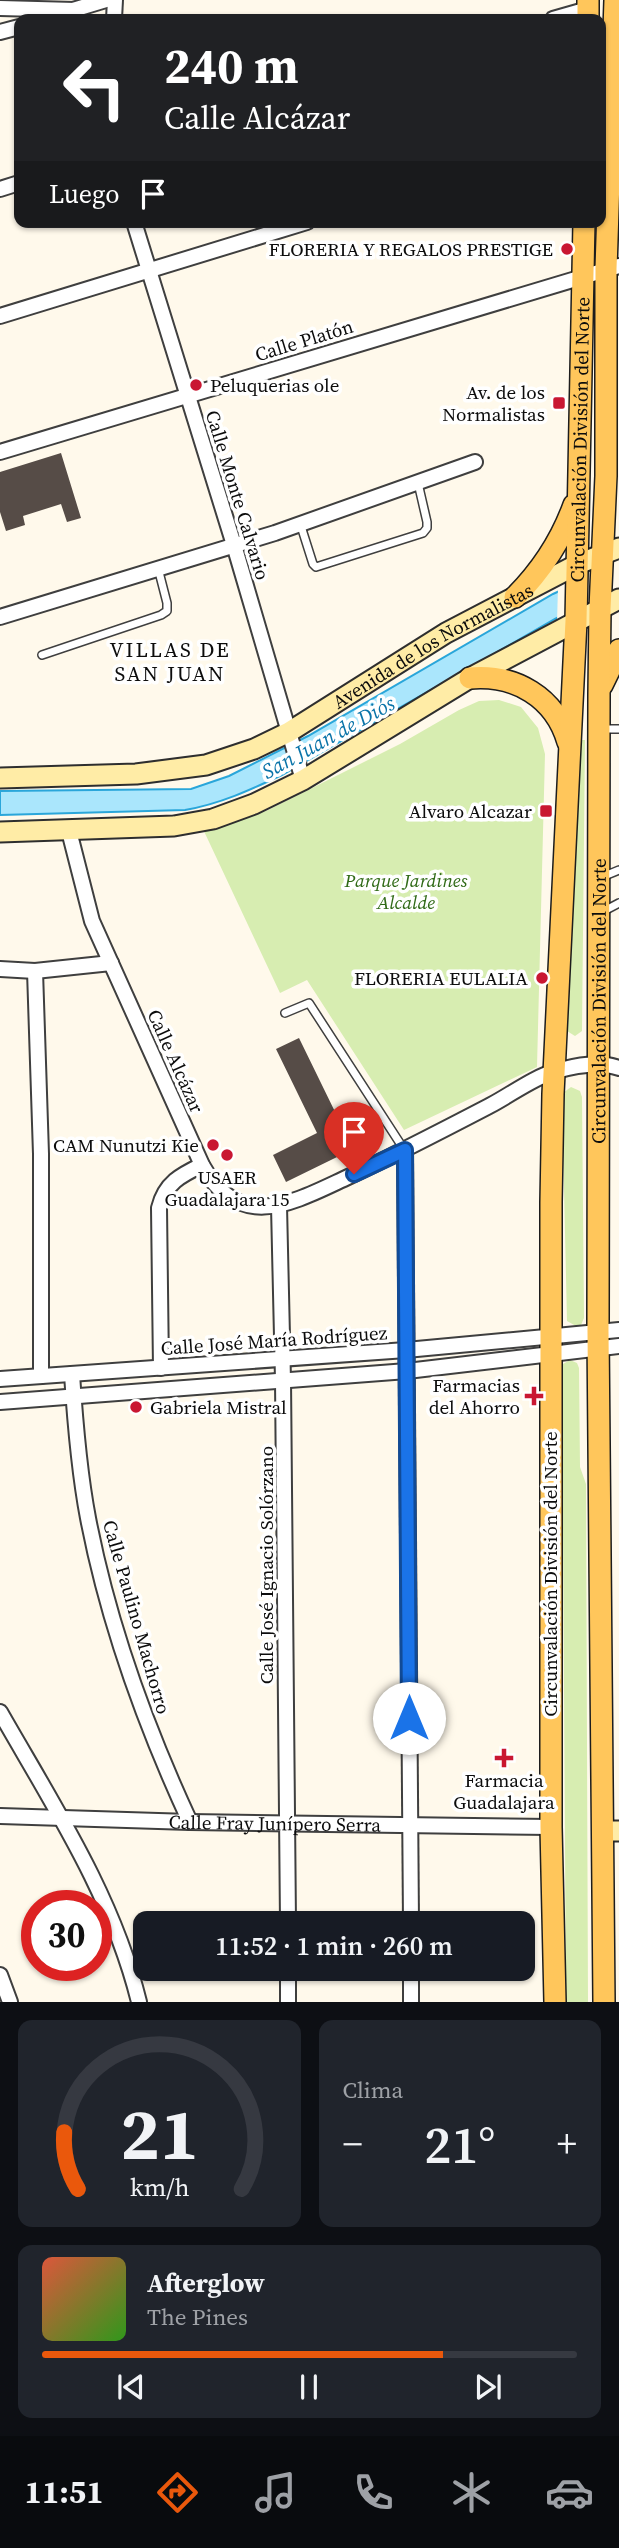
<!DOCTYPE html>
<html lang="es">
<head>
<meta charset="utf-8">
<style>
  :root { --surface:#171b24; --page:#20242c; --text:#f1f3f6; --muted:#9ea1a6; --line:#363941; --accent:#ea580c }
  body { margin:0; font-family:"Source Serif 4",serif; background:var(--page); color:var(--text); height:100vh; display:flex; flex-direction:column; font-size:26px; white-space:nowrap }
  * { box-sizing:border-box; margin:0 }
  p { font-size:23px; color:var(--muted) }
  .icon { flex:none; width:38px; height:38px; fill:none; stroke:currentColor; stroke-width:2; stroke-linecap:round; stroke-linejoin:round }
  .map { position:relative; height:2002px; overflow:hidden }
  .side { display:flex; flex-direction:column; gap:18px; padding:18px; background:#0d0f14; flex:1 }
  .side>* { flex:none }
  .hud { position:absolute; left:14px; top:14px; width:592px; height:214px; border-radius:14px; box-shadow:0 2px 5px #0004; background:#202124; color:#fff; overflow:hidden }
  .speed { position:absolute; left:21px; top:1890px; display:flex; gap:14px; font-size:35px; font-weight:700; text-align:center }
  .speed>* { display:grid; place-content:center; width:91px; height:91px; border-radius:50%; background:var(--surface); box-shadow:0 2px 5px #0004; line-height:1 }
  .speed .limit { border:10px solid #d22; background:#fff; color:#111 }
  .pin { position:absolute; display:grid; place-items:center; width:60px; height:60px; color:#fff; margin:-72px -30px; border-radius:50% 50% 50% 0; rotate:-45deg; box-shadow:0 0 7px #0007 }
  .pin .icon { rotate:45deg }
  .me { position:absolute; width:77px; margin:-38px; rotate:0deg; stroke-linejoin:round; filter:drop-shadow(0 0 5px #0008) }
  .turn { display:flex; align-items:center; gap:24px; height:147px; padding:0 35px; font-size:32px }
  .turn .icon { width:91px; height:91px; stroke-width:2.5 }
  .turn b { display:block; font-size:49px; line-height:60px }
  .then { display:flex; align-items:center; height:66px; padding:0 35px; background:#0003; gap:14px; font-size:26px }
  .big { font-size:52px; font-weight:600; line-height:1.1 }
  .side .card { flex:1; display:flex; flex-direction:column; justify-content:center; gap:10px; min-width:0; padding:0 24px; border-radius:14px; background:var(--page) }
  .side .dial { align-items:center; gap:0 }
  .dial svg { height:182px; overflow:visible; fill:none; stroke:var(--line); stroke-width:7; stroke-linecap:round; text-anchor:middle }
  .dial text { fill:var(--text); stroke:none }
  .song { display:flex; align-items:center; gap:21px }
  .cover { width:84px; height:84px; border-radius:10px; background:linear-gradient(135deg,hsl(10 70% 55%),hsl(110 70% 35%)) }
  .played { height:7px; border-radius:4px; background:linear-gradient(90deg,var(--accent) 75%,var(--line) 75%) }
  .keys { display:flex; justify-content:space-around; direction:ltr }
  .heat { display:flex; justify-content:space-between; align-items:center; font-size:38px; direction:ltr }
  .side .tiles { flex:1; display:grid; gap:18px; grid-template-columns:1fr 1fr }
  .card:last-child { grid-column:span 2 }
  .trip { position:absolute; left:133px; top:1911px; width:402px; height:70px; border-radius:14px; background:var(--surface); box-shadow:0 2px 5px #0004; font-weight:600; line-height:70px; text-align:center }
  .dock { display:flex; height:112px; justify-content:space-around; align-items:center; background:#090b0e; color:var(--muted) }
  .dock .icon { width:49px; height:49px }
  .dock .current { color:var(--accent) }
  .dock b { font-size:32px; color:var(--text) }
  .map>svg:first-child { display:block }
  .green { fill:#d7edb1 }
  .water { fill:#aae6fc; stroke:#2aa6da; stroke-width:2 }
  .pier { fill:#fff9eb }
  .building { fill:#564c47 }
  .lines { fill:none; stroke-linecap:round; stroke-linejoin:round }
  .lane-casing { stroke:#3f3f3f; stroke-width:10 }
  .street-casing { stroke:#3f3f3f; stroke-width:18 }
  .secondary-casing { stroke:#2e2e2e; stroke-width:23 }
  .primary-casing { stroke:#1d1d1d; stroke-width:24 }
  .lane { stroke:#fff; stroke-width:7 }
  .street { stroke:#fff; stroke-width:14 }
  .secondary { stroke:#ffeca6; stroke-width:19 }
  .primary { stroke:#ffc65b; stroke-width:21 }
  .route-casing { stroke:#114b97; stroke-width:18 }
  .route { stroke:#1a73e8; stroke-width:12 }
  .poi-dot { fill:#c91732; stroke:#fff; stroke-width:2.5 }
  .labels { text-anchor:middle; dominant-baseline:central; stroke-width:7; stroke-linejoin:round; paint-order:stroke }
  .poi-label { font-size:19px; fill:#0c0c0c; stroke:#fff; text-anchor:end }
  .street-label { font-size:19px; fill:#0c0c0c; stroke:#fff }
  .park-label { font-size:19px; font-style:italic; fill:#306a17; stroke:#fff }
  .neighbourhood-label { font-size:21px; letter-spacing:2px; fill:#0c0c0c; stroke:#fff }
  .water-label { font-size:21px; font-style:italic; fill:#0a74a9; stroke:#fff }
</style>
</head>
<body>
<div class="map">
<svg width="619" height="2002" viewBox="0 0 619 2002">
  <rect width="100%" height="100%" fill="#fff9eb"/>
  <g class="green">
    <path d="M499,700l22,7 17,21 7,26 -8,313 -133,63 -97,-150 -27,13 -78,-166 64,-16 134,-67 59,-34 20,-9z"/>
    <path d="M580,740h5l-3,291 -7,5 -8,-5z"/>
    <path d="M571,1087l9,4 2,6 2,221 -3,7 -5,1 -9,-5 -5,-222 1,-6z"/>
    <path d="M570,1360l7,3 2,5 1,99 6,17 2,518h-22l-4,-633 1,-5z"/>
  </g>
  <path class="water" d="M619,564v23l-64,32 -273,156c-32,15 -62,29 -97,35l-185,5v-24l191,-2 38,-13 79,-40 245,-142z"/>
  <path class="pier" d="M619,561v29l-62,32 1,-34z"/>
  <g class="building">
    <path d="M61,453l20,65 -14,4 -6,-18 -38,12 2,9 -19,6 -6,-19v-40z"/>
    <path d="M299,1038l41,84 29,-14 13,27 -96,47 -13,-27 44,-22 -41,-84z"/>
  </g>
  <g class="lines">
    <defs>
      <g id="lane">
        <path d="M300,523l13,41 3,3 107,-34 4,-5v-6l-9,-39"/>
        <path d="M42,655l119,-40 6,-4v-8l-9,-35"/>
        <path d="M602,729h17"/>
        <path d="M602,877l17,-7"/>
        <path d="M602,912l17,-9"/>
        <path d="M285,1013l24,-10 96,148"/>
      </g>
      <g id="street">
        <path d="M0,8l75,2"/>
        <path d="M43,19l63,-19"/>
        <path d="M114,19l1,-19"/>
        <path d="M553,19l35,-10"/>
        <path d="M0,32l19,-5"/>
        <path d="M0,189l19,-6"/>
        <path d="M134,222l100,323 69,235"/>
        <path d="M0,316l307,-94"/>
        <path d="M0,452l619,-186"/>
        <path d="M0,617l275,-84 200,-71"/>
        <path d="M69,831l23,90 110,244c38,69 92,37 146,12 49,-23 95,-47 143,-72 19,-10 45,-29 65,-34 21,-6 43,-10 63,-3"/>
        <path d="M0,969l35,2 76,-8"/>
        <path d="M35,971l6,183v222"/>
        <path d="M405,1151l6,772"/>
        <path d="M279,1206l4,174 5,543"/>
        <path d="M161,1368l-2,-160c6,-25 22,-33 43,-43"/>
        <path d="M72,1374c3,47 7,97 16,144 20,104 57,207 102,304"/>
        <path d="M0,1379l406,-29 213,-20"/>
        <path d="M0,1402l407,-31 212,-25"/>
        <path d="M0,1712c53,93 113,184 139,290"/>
        <path id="s1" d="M0,1816l190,6 361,5"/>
        <path d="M288,1969v33"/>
        <path d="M411,1969v33"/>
        <path d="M0,1975l10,27"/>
      </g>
      <g id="secondary">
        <path id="s2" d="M0,778l136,-4 70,-9 48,-16 35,-17 157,-99 132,-69 41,-16"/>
        <path d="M0,832l174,-6 39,-7 41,-15 49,-24 167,-102 149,-79"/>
        <path d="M603,1831h16"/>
      </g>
      <g id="primary">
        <path d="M588,19v-19"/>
        <path d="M515,597c27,-27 46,-56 59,-92"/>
        <path d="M470,678c45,-4 85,19 98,64"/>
        <path d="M602,685l17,-35"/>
        <path id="s3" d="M555,2002l-4,-175v-625l2,-108 23,-473 8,-399"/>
        <path id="s4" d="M604,2002l-6,-670 1,-638 1,-85 6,-133v-207l9,-269"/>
      </g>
    </defs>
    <use href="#lane" class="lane-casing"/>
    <use href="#street" class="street-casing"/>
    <use href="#secondary" class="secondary-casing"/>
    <use href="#primary" class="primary-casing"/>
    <use href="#lane" class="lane"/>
    <use href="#street" class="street"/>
    <use href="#secondary" class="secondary"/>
    <use href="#primary" class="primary"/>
  </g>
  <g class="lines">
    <defs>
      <path id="route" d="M354,1174l51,-24 4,568"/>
    </defs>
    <use href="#route" class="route-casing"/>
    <use href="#route" class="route"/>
  </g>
  <g class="poi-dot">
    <circle cx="567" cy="249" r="7"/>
    <circle cx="196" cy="385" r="7"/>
    <rect x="552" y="396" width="14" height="14" rx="3.5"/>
    <rect x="539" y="804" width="14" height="14" rx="3.5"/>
    <circle cx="542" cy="978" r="7"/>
    <circle cx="213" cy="1145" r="7"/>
    <circle cx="227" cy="1155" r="7"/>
    <path d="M530.5 1385.5h7v7h7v7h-7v7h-7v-7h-7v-7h7z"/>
    <circle cx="136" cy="1407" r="7"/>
    <path d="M500.5 1747.5h7v7h7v7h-7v7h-7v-7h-7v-7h7z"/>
  </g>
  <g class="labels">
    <g class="poi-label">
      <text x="553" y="249">FLORERIA Y REGALOS PRESTIGE</text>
      <text x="210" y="385" text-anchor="start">Peluquerias ole</text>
      <text x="545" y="392">Av. de los<tspan x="545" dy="22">Normalistas</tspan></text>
      <text x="532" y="811">Alvaro Alcazar</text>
      <text x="528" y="978">FLORERIA EULALIA</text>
      <text x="199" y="1145">CAM Nunutzi Kie</text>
      <text x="227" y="1177" text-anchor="middle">USAER<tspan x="227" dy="22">Guadalajara 15</tspan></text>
      <text x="520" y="1385">Farmacias<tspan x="520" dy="22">del Ahorro</tspan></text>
      <text x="150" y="1407" text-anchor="start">Gabriela Mistral</text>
      <text x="504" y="1780" text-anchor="middle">Farmacia<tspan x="504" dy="22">Guadalajara</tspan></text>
    </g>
    <g class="street-label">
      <text transform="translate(304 340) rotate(-17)">Calle Platón</text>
      <text stroke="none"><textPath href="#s3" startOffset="1563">Circunvalación División del Norte</textPath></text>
      <text transform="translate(238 495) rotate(73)">Calle Monte Calvario</text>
      <text stroke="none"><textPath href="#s2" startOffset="464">Avenida de los Normalistas</textPath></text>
      <text stroke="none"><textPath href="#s4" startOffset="1001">Circunvalación División del Norte</textPath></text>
      <text transform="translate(176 1061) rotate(66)">Calle Alcázar</text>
      <text transform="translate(274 1340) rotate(-4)">Calle José María Rodríguez</text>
      <text transform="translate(266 1565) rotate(-90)">Calle José Ignacio Solórzano</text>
      <text transform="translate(550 1574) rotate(-90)">Circunvalación División del Norte</text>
      <text transform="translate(137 1617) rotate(74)">Calle Paulino Machorro</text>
      <text stroke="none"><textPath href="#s1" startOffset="275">Calle Fray Junípero Serra</textPath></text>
    </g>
    <g class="park-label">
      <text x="406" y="880">Parque Jardines<tspan x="406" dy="22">Alcalde</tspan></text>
    </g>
    <g class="neighbourhood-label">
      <text x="170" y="649">VILLAS DE<tspan x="170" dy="24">SAN JUAN</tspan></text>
    </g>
    <g class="water-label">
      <text transform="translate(328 737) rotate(-29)">San Juan de Diós</text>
    </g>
  </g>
</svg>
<div class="speed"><div class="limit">30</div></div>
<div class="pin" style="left:354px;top:1174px;background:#d93025"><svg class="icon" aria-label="arrive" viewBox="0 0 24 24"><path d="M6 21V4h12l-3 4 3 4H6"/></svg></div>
<svg class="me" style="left:409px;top:1718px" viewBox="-20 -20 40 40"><circle r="19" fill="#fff"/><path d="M0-13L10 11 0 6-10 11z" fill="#1a73e8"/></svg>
<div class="trip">11:52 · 1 min · 260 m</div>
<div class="hud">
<div class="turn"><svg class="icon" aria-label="left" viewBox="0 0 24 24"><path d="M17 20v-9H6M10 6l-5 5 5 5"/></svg><div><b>240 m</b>Calle Alcázar</div></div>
<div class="then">Luego<svg class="icon" aria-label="arrive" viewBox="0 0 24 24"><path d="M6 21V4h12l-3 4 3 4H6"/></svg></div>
</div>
</div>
<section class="side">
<div class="tiles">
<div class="card dial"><svg viewBox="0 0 100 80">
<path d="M14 69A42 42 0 1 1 86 69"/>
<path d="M14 69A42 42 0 0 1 8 44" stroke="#ea580c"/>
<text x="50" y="56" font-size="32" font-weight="700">21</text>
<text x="50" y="72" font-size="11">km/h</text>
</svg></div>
<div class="card"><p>Clima</p>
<div class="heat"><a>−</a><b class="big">21°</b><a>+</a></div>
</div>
<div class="card">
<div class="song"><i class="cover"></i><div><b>Afterglow</b><p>The Pines</p></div></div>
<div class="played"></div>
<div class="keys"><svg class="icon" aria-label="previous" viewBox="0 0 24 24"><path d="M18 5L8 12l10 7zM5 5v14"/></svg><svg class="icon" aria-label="pause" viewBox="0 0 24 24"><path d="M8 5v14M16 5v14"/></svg><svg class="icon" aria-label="next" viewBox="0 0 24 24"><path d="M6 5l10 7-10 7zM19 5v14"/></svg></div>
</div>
</div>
</section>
<nav class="dock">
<b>11:51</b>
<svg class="icon current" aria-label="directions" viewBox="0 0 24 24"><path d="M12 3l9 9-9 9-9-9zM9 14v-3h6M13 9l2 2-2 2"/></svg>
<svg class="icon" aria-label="music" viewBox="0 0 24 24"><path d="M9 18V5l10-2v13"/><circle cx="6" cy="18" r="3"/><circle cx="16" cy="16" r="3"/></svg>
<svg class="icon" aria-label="phone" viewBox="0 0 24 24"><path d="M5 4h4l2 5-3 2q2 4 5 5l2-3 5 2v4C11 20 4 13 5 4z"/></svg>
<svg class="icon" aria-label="climate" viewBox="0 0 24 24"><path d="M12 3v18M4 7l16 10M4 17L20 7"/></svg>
<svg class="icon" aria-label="car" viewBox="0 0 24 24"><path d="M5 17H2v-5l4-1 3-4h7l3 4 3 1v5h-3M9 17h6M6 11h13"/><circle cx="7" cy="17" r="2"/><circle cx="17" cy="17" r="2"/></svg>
</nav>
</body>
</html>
